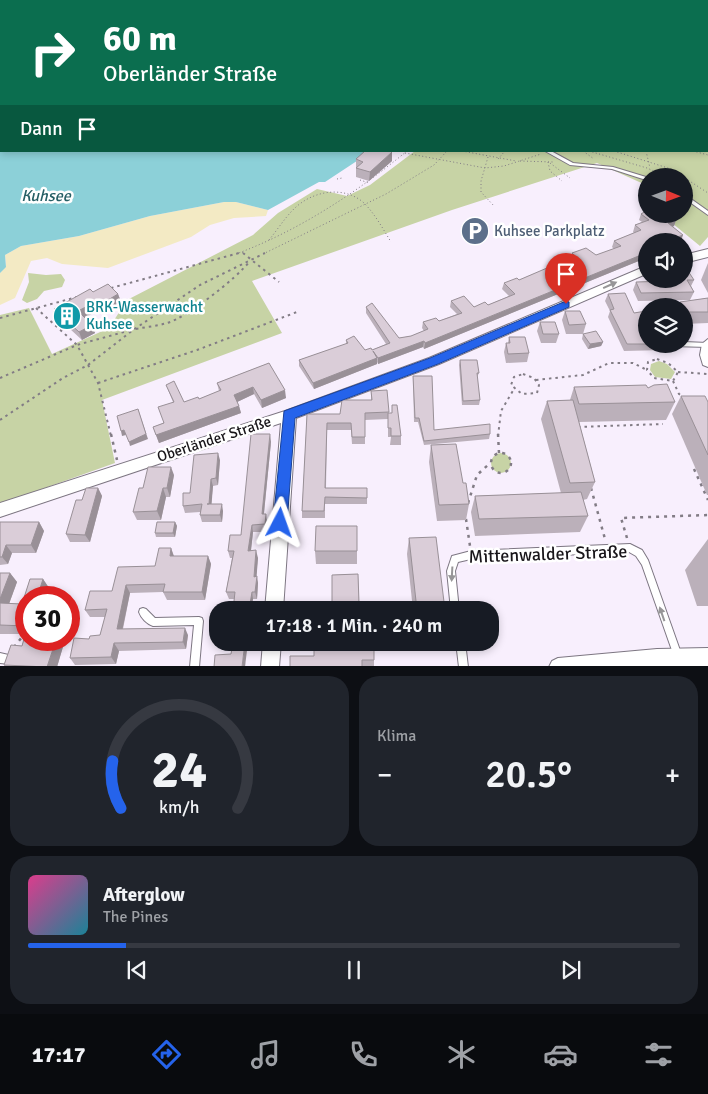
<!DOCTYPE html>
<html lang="de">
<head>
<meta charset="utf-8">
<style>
  :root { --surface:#171b24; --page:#20242c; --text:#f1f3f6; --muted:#9ea1a6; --line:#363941; --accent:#2563eb }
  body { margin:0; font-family:Signika,sans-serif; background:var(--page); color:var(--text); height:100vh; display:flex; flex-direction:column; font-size:19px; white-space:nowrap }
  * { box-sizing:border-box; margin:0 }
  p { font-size:16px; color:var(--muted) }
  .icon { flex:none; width:28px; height:28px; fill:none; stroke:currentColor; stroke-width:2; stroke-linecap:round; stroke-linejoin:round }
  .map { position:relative; height:666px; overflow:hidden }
  .sheet { display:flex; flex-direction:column; gap:10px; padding:10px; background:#0d0f14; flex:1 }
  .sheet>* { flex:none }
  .banner { position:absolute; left:0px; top:0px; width:709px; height:152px; box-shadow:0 2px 8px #0003; background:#0b6e4f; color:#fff; overflow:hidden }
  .needle { width:32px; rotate:91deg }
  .tools { position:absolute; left:638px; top:168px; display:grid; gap:10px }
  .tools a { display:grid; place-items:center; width:55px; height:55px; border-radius:50%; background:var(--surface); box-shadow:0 2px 8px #0003; font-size:25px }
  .speed { position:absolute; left:15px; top:586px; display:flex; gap:10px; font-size:25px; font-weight:700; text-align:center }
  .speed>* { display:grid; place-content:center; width:65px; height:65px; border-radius:50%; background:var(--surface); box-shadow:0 2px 8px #0003; line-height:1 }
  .speed .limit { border:8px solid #d22; background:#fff; color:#111 }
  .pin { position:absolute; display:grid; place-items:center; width:42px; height:42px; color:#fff; margin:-51px -21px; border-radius:50% 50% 50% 0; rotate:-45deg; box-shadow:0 0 5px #0007 }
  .pin .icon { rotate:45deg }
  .me { position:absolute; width:55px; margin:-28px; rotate:4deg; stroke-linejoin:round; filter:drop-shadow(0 0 4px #0008) }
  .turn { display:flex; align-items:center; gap:18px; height:105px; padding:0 20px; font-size:22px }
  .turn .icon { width:65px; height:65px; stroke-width:2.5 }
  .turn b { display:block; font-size:35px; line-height:42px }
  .then { display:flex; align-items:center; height:48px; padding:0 20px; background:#0003; gap:10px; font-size:19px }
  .big { font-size:38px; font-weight:600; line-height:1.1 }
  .sheet .widget { flex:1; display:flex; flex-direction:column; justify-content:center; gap:8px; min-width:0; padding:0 18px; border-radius:20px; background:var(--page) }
  .sheet .dial { align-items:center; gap:0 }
  .dial svg { height:130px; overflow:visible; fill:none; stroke:var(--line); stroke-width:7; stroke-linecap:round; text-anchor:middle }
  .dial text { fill:var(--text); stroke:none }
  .song { display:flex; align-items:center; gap:15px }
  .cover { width:60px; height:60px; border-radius:8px; background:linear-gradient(135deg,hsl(330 70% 55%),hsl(190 70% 35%)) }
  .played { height:5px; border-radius:2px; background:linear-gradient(90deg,var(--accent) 15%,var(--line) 15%) }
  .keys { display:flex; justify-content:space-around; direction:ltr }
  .heat { display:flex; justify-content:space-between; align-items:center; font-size:28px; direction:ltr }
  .sheet .tiles { flex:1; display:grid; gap:10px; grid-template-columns:1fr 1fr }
  .widget:last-child { grid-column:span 2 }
  .trip { position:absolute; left:209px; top:601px; width:290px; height:50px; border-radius:20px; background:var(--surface); box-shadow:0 2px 8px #0003; font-weight:600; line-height:50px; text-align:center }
  .tab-bar { display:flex; height:80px; justify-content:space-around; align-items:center; background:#090b0e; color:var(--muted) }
  .tab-bar .icon { width:35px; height:35px }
  .tab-bar .selected { color:var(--accent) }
  .tab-bar b { font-size:22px; color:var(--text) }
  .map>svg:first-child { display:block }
  .green { fill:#c7d3a5 }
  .sand { fill:#f3eac4 }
  .water { fill:#8cd0d8 }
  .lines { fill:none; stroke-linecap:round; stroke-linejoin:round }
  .stream { stroke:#8cd0d8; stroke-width:2.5 }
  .lane-casing { stroke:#7d7682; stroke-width:2 }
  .street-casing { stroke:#7d7682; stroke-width:2 }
  .path-far2 { stroke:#827c85; stroke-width:1; stroke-dasharray:1 2.5; stroke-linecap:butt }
  .path-far1 { stroke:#827c85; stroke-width:2; stroke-dasharray:2.5 4; stroke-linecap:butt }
  .path { stroke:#827c85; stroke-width:2.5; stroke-dasharray:3 5; stroke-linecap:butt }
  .lane { fill:#fff; fill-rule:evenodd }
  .street { fill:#fff; fill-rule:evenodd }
  .wall { fill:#bbb0ba }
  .shaded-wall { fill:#999097 }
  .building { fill:#dacdd8; stroke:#999097 }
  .oneway { fill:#979698 }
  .route { fill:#2563eb; stroke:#184099 }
  .labels { text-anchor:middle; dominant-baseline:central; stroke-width:5; stroke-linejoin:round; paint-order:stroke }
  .service-label { font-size:15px; fill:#4e5e75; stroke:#fff; text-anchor:start }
  .culture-label { font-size:15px; fill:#0d838f; stroke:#fff; text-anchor:start }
  .street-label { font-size:15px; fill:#181519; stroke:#fff }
  .water-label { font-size:16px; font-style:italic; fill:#265f65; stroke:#fff }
  .near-street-label { font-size:18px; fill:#181519; stroke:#fff }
</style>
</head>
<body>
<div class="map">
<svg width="708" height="667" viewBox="0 0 708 667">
  <rect width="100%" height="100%" fill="#f8effd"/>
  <g class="green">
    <path d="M0,0h708v20v-19h-707l-1,29z"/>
    <path d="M708,138v99l-8,9 -39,-32h23v-38h-38v9l-49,-22 -145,47 -200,71 30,52 -180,67 13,63 -115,41v-189l29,-7 23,46 57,-26 18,-28 126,-65 25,-22 39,-24 30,7 23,-11 45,-34h293z"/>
    <path d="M28,273l18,2 15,-1 4,6 -3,7 -18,4 -7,8 -10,4 -5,-3 7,-18z"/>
    <path d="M659,361l8,3 8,8 -4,7 -16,-2 -5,-7 1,-6z"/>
    <circle cx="501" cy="463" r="10"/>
  </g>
  <path class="sand" d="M224,202h12l32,8 -2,6 -32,2 -24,7 -19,12 -83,31 -46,-4 -15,-6 -16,3 -16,37 -15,7v-32l6,-7 -1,-11 16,-9 58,-10 71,-20z"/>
  <path class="water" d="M0,138l1,13h371l-47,31h-6l-51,28 -32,-8h-12l-74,14 -71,20 -58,10 -16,9 1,12 -6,6z"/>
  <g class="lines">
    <path class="stream" d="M328,1h5"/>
    <defs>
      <g id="lane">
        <path d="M545,151h6l22,12 40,4 33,10v3l-34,-11 -42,-4z"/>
        <path d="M684,194l24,17v4l-24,-17z"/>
        <path d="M684,342l24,1v4l-37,-1 -3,-2h16z"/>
        <path d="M630,544l12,6 6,10 34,96 -1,3 -3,1 -3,-1 -33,-94 -6,-9 -7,-4 -158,7 -13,3 -3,9 4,39h-8l-4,-39 5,-15 19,-5z"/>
        <path d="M143,608l3,1 9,9 44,-1 3,1 1,3 -4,46h-9l4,-42 -41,1c-6,-2 -12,-8 -14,-14l1,-3z"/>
        <path d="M456,642h9l3,25h-9z"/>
        <path d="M0,653l13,3 2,3 -2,3 -3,2 -10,-1z"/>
      </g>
      <g id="street">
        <path d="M708,249v8l-24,6v-8z"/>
        <path d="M646,266v8l-207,90 -143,54 -13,192h-18l16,-187 -281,94v-14l285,-92 144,-53z"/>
        <path d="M708,339v28l-5,-2 -3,-10 2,-11z"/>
        <path d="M263,642h18l-2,25h-18z"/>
        <path d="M708,648v18l-159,1 3,-6 6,-3 99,-9z"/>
      </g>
    </defs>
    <use href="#lane" class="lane-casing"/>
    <use href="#street" class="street-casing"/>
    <g class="path-far2">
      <path d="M277,0l10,1"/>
      <path d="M422,0l9,1"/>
      <path d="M571,0l8,1"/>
      <path d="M617,0l3,1"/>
      <path d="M317,1l2,-1"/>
      <path d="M461,1l8,-1"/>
      <path d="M462,151l54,10"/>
      <path d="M583,151l11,8"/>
      <path d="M589,151l58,17 18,8"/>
      <path d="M614,151l57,18 37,24"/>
      <path d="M646,151l4,17"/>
      <path d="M693,151l15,4"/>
      <path d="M405,153l80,15 19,-2 37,-12"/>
      <path d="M488,157l-7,24v11l13,14"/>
      <path d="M498,159l7,-8"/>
      <path d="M520,161l33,1"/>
      <path d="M548,162l2,9 12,10"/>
      <path d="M550,163l20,15"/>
      <path d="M337,179l5,-1"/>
      <path d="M360,180l9,3"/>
      <path d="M269,240c9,-11 17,-24 27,-33 19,-17 49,-21 68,-4 11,11 19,26 27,39"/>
      <path d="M242,252l3,2"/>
      <path d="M236,254c62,-23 120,-61 171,-103"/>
      <path d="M263,254l123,-60 48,-29 13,-14"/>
    </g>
    <g class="path-far1">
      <path d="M243,253l36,29"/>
      <path d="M111,288l128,-35"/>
      <path d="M36,308l41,37 21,38 13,53"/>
      <path d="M0,318l77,-21"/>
      <path d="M136,329c10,-2 21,-3 31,-6 19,-5 70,-45 82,-61"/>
      <path d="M657,359l11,4 10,9 -5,9 -19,-3 -7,-8 1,-8z"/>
      <path d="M678,372l30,2"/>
      <path d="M523,374l11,4 5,7 -2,8 -15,1 -11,-9 3,-8z"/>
      <path d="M0,378l77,-33 54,-15"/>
      <path d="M536,380l47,-5 26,-12h24l14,7"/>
      <path d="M673,381l6,13 5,3"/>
      <path d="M98,383l99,-33 100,-38"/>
      <path d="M0,420l63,-42 25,-13 45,-35 67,-45 65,-32"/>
      <path d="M578,427l85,-3"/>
      <path d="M498,436l3,-25 13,-22"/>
    </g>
    <g class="path">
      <path d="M111,434l6,26"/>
      <path d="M498,434l1,19"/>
      <circle cx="501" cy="463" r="10"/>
      <path d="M694,469l14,31"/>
      <path d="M591,488l14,51"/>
      <path d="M468,503l9,-28 12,-11"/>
      <path d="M466,519l4,27"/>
      <path d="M627,538l-6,-20 87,-3"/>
      <path d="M14,647l8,-10"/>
    </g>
    <use href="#lane" class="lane"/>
    <use href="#street" class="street"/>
  </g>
  <g class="wall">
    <path d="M356,159l36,2 -23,20 -13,-4z"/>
    <path d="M641,214l35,6 -2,6 -2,1 9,14h-35v17l-222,91 -1,-2 -45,17 -1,-2v2l-63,25 -15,-23v-6l47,-16v-4l19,10h7l14,-6 -20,-31v-6l33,31 12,-2 13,-5 -2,-3 1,-6 16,-1 18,-7 -7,-7 1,-6 23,6 14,-2 21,-9 -7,-7 2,-6 15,-3 51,-21 2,-6 24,2 18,-6 -2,-2 2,-6 20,-8 -1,-1 2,-7 7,-3 -3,-2z"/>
    <path d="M708,263v30l-7,-13z"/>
    <path d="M665,279l29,1 -3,6 3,6 -4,8 -52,1 -5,-11 3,-8h28z"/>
    <path d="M93,292l25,2 3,8 -16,9 -3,-3 -17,10 10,15 -13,7 -25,-23 -3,-8z"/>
    <path d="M608,294l38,50h22l-3,6 -41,1 -16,-34 2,-6 -5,-10z"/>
    <path d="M708,298v25l-24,1v-18h-6l2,-4z"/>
    <path d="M565,311l21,13 -3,10h-17l-4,-14z"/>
    <path d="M540,322l19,12 -3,9h-15l-4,-12z"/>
    <path d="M583,334l20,8 -2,4 -13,3 -6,-10z"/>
    <path d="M509,337l20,16 -2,9 -21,1 -2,-11 2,-9h2z"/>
    <path d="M460,360l19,13 -2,4 3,23 -1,5h-17l-3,-40z"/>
    <path d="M269,363l17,35 -24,10 -8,-14 -17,8 2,4 2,7 -82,30 -6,-16 10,-4 10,-21 -7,-17 18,17 15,-3 20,-8 -2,-8z"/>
    <path d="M413,376l21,54 56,4 -1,5 -65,6 -6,-23h-4z"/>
    <path d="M574,387l74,1 27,14 -9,18 -87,2 16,60 -8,17 -4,1 5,16 -8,16 -105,4 -4,-24 4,-16 86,-3 -20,-74 6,-18 23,-1z"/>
    <path d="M371,391l18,22 12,23v9h-11l1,-8h-3v-18l-23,1v24h-13l-1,-14h-24l-1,58h41v16h-42v14h-23v-7l5,-97h33l31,-14z"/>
    <path d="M681,396l27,6v93h-1l-35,-81z"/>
    <path d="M271,442l-7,72 3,8 -1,10h-13l-2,19 7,7 -2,18 2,7 -1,16h-4l-2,11 -17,-11h-5l-3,-7 6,-34h-2l-2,-7 13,-16z"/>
    <path d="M431,445l32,38 6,21 -3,16 -29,1 -8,-59z"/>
    <path d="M220,460l-2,25 -5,1 -2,18 12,7 -1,11h-20l-2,-7v-3l-15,1 -2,-7 7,-13z"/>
    <path d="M174,475l-4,22h-4l-5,23h-24l-4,-8 10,-24z"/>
    <path d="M98,488l4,8 -12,46h-20l-4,-8 16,-34z"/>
    <path d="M0,522h39l5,9 -8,22h-24l-4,11 -8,1z"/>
    <path d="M175,522l2,4 -2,11h-19l-1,-4z"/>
    <path d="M357,526v38h-41l-1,-13z"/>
    <path d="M409,538l36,72h-32l-6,-56z"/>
    <path d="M708,539v67h-11l-12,-36z"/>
    <path d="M171,548l3,8h34l3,8 -6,36h-38l-4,-8 -33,1 -7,36 65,6 -2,14 -67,2 -3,13 -41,1 -5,-7 19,-19 11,-4 5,-18h-15l-5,-7 27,-19 43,-25z"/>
    <path d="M0,573h10l7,9 -8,22h13l8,-25h13l6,9 -2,10h-21v42h39l-8,27h-52l-1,-2 7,-20 11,1 3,-12h-25z"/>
    <path d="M358,574l1,36h-27v-35z"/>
    <path d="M290,656l84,4v7h-84z"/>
  </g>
  <g class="shaded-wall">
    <path d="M392,152v9l-23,20 1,-9z"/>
    <path d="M676,220l-2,6 -9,4 3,-7z"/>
    <path d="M683,235l-2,6h-14z"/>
    <path d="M646,253v5l-222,91 1,-6z"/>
    <path d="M118,294l3,8 -16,9 -2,-8z"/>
    <path d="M99,300l3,8 -21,11 -3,-8z"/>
    <path d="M92,325l3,8 -13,7 -3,-8z"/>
    <path d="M424,341l-1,6 -45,17v-6z"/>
    <path d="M603,342l-2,4 -13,3 2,-5z"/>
    <path d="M377,358v6l-63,25 -1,-6z"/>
    <path d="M253,387l1,7 -19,9 -1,-8z"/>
    <path d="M285,390l1,8 -24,10 -1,-8z"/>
    <path d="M239,406l2,7 -82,30 -3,-8z"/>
    <path d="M138,409l10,30 -18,7 -1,-4z"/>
    <path d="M124,430l2,5 -4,1 -1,-5z"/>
    <path d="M270,434l1,8 -8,80 -1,-8z"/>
    <path d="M218,453l2,7 -2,25 -2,-7z"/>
    <path d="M171,467l3,8 -4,22 -3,-9z"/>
    <path d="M211,479l2,7 -2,25 -2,-7z"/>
    <path d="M98,488l4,8 -12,46 -5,-7z"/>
    <path d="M163,488l3,9 -5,23 -4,-9z"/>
    <path d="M222,504l1,7 -1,11 -2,-7z"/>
    <path d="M266,514l1,8 -1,10 -1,-8z"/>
    <path d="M39,522l5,9 -8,22 -5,-8z"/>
    <path d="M175,522l2,4 -2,11 -2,-4z"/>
    <path d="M252,525l1,7 -3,26 -2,-7z"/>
    <path d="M6,545l6,8 -4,11 -6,-7z"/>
    <path d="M171,548l3,9 -4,-1z"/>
    <path d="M256,550l2,8 -2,26 -2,-7z"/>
    <path d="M208,556l3,8 -6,36 -3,-8z"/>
    <path d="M10,573l7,9 -11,30 -6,-7v-6z"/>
    <path d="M257,576l1,7 -1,16 -2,-7z"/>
    <path d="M43,579l6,9 -2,10h-10z"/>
    <path d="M126,585l4,8 -9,43 -4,-7z"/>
    <path d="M252,592l1,7 -2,11h-2z"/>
    <path d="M69,604l4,7 -4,15z"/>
    <path d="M185,628l3,7 -2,14 -3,-7z"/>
    <path d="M56,640h9l-8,27h-10z"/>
    <path d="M245,642h3l-3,25h-3z"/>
    <path d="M114,643l5,8 -3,13 -5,-7z"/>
  </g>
  <g class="building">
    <path d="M365,151h24l3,1 -22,20 -14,-4 7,-6 -7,-3z"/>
    <path d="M646,211v3h22l8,6 -8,3 15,12 -16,6h-21v12l-221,90 -1,-2 -46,17 -5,-7 4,7 -64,25 -14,-23 49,-17 -2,-3 8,-4 11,14 6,-2 1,2 18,-7 -24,-36 6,-4 27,35 12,-2 17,-7 -5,-7 13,-4 3,3 23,-8 -11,-12 13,-5 10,11 11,-5 3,3 27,-11 -11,-11 13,-5 2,2 56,-24 -3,-3 14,-5 10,7 25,-9 -7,-5 27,-11 -6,-5 14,-5 -8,-6z"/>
    <path d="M684,268h2l8,12h-7l7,12 -53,1 -5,-11 32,-1 -2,-2h18z"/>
    <path d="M108,284l10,10 -15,9 -4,-3 -21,11 14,14 -13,7 -25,-23 36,-20 3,3z"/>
    <path d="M625,293l9,20 12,-2v33h-19l-17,-34 4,-1 -6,-15z"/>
    <path d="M708,298v14h-23l-1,-2v-4h-2l-2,-4z"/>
    <path d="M565,311h15l6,13 -17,1z"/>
    <path d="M540,322h15l4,12h-16z"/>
    <path d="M596,331l7,11 -13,2 -7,-10z"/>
    <path d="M509,337h16l4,16 -21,1 -2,-11h4z"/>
    <path d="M460,360h17l2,13h-2l3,27 -17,1z"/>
    <path d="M269,363l16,27 -24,10 -8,-13 -19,8 5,11 -83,29 -3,-8 11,-4 -6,-16 16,-5 -8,-17 8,-4 10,21 14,-5 1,2 22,-9 -4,-7z"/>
    <path d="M413,376h19l2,54 56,-6v10l-66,7 -5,-23h-4z"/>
    <path d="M667,384l8,18 -96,2 -5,-17 72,-2 2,3 6,-3z"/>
    <path d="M387,390l2,22 -24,1v24h-13l-1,-14h-24l-2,65h42v10l-42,-1 -1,14h-22l5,-97h33l2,-14h30l-1,-9z"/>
    <path d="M681,396h24l3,6v53z"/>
    <path d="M573,400l22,82 -25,1 -23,-82z"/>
    <path d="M392,405h5l4,31h-10v-8h-3v-15h4z"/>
    <path d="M138,409l8,25 -17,8 -5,-12 -3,1 -4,-15z"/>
    <path d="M251,434h19l-8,80h4l-1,10 -13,1 -4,26 8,-1 -2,27 3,-1 -2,16h-3l-3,18h-16l2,-18h-9l8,-41h-6l2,-16h11z"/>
    <path d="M456,444l7,39h3l3,21 -30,1 -8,-60z"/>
    <path d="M218,453l-2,25 -5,1 -2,25h-2h15l-2,11h-20l2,-11 -19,2v-13h7l4,-38z"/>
    <path d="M148,467h23l-4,21h-4l-6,23 -24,1 6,-24h4z"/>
    <path d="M86,488h12l-13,47 -19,-1 10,-34h6z"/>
    <path d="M581,492l7,24 -109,3 -4,-23z"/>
    <path d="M0,522h39l-8,23h-25l-4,12h-2z"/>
    <path d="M157,522h18l-2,11h-18z"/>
    <path d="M316,526h41v25h-42z"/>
    <path d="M436,537l9,73h-28l-8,-72z"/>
    <path d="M159,548h12l-1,8h38l-6,36h-39l2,-8 -39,1 -9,44 68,-1 -2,14 -69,1 -3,14 -41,1 4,-20 15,1 1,-3 10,-1 7,-26 -22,1 5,-19h22l6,-24 37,-1z"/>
    <path d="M0,573h10l-10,26z"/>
    <path d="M358,574l1,29h-27v-28z"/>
    <path d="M30,579h13l-6,19h-11v28l-26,-1v-22l22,1z"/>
    <path d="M291,604h20v6h-21z"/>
    <path d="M26,632v8h30l-9,27 -43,-2 7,-20 11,1z"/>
    <path d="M233,642h12l-3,25h-28l1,-12 16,-1z"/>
    <path d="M337,643l37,2v15h-12v7h-72v-11h24v-6h23z"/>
  </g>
  <defs><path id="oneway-solid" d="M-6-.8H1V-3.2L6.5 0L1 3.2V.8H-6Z" transform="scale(1.25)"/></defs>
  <g class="oneway">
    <use href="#oneway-solid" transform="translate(610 285) rotate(-24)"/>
    <use href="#oneway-solid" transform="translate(452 574) rotate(93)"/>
    <use href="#oneway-solid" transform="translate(662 614) rotate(-109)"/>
  </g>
  <path class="route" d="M566,301l3,1v5l-131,57 -143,54 -8,105 -2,5 -5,2 -5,-2 -2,-5 11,-112 146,-53z"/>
  <defs>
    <symbol id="parking-disc" viewBox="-11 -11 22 22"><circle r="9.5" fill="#5c6f8a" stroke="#fff"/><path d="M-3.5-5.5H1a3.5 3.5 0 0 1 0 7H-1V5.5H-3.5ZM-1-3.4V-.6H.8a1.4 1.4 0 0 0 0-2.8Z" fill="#fff"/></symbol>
    <symbol id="building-disc" viewBox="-11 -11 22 22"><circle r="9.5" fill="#0f9aa8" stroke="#fff"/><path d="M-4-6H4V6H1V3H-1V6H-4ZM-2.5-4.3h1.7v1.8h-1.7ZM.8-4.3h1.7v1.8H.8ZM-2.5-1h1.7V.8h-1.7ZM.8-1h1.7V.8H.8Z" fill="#fff"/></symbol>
  </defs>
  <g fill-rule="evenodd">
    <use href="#parking-disc" x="459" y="215" width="32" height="32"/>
    <use href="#building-disc" x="51" y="300" width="32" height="32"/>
  </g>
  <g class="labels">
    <g class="service-label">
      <text x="494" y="231">Kuhsee Parkplatz</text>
    </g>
    <g class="culture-label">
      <text x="86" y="307">BRK-Wasserwacht<tspan x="86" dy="17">Kuhsee</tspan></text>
    </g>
    <g class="street-label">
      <text transform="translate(214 439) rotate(-18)">Oberländer Straße</text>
    </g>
    <g class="water-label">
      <text x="46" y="196">Kuhsee</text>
    </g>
    <g class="near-street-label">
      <text transform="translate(548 554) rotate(-2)">Mittenwalder Straße</text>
    </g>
  </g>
</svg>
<div class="tools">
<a><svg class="needle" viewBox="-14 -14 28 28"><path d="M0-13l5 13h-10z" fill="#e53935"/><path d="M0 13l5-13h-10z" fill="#9ea1a6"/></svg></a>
<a><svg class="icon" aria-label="sound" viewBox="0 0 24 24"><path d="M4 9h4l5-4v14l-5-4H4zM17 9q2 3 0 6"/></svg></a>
<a><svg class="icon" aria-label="layers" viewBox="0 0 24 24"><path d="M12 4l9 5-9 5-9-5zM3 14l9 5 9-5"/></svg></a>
</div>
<div class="speed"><div class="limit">30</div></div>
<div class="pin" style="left:566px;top:304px;background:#d93025"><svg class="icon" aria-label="arrive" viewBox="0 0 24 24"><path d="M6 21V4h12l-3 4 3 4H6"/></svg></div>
<svg class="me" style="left:280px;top:523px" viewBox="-20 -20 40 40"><path d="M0-17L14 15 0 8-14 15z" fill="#2563eb" stroke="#fff" stroke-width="4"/></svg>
<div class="trip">17:18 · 1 Min. · 240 m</div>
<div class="banner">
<div class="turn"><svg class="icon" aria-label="right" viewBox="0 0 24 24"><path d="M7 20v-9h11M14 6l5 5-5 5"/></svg><div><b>60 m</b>Oberländer Straße</div></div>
<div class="then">Dann<svg class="icon" aria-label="arrive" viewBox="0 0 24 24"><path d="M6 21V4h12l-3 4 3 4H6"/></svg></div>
</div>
</div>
<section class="sheet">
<div class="tiles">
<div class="widget dial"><svg viewBox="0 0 100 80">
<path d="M14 69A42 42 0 1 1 86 69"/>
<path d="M14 69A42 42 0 0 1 9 40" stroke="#2563eb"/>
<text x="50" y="56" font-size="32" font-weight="700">24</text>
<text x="50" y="72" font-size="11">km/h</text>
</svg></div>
<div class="widget"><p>Klima</p>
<div class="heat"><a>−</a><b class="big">20.5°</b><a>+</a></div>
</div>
<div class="widget">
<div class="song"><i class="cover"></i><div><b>Afterglow</b><p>The Pines</p></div></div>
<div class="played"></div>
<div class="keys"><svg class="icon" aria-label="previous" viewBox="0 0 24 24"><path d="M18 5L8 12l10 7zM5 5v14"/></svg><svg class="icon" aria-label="pause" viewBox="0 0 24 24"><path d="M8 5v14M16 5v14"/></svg><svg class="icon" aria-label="next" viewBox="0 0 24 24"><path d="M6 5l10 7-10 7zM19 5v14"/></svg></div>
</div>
</div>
</section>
<nav class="tab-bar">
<b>17:17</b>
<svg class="icon selected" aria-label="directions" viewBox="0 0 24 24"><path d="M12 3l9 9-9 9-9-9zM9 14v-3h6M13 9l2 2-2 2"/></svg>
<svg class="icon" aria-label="music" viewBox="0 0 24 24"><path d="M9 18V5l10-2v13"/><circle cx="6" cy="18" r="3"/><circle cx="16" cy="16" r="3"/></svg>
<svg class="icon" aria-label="phone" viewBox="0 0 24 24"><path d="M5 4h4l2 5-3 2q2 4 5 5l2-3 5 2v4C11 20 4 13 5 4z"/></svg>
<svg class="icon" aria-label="climate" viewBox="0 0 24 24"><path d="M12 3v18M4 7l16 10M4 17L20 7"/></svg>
<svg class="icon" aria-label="car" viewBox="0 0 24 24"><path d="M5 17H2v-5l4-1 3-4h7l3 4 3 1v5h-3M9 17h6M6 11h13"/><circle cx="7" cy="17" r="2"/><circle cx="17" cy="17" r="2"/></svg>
<svg class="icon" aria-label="filters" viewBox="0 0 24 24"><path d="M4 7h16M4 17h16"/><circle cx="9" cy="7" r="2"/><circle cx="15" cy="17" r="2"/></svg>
</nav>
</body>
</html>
